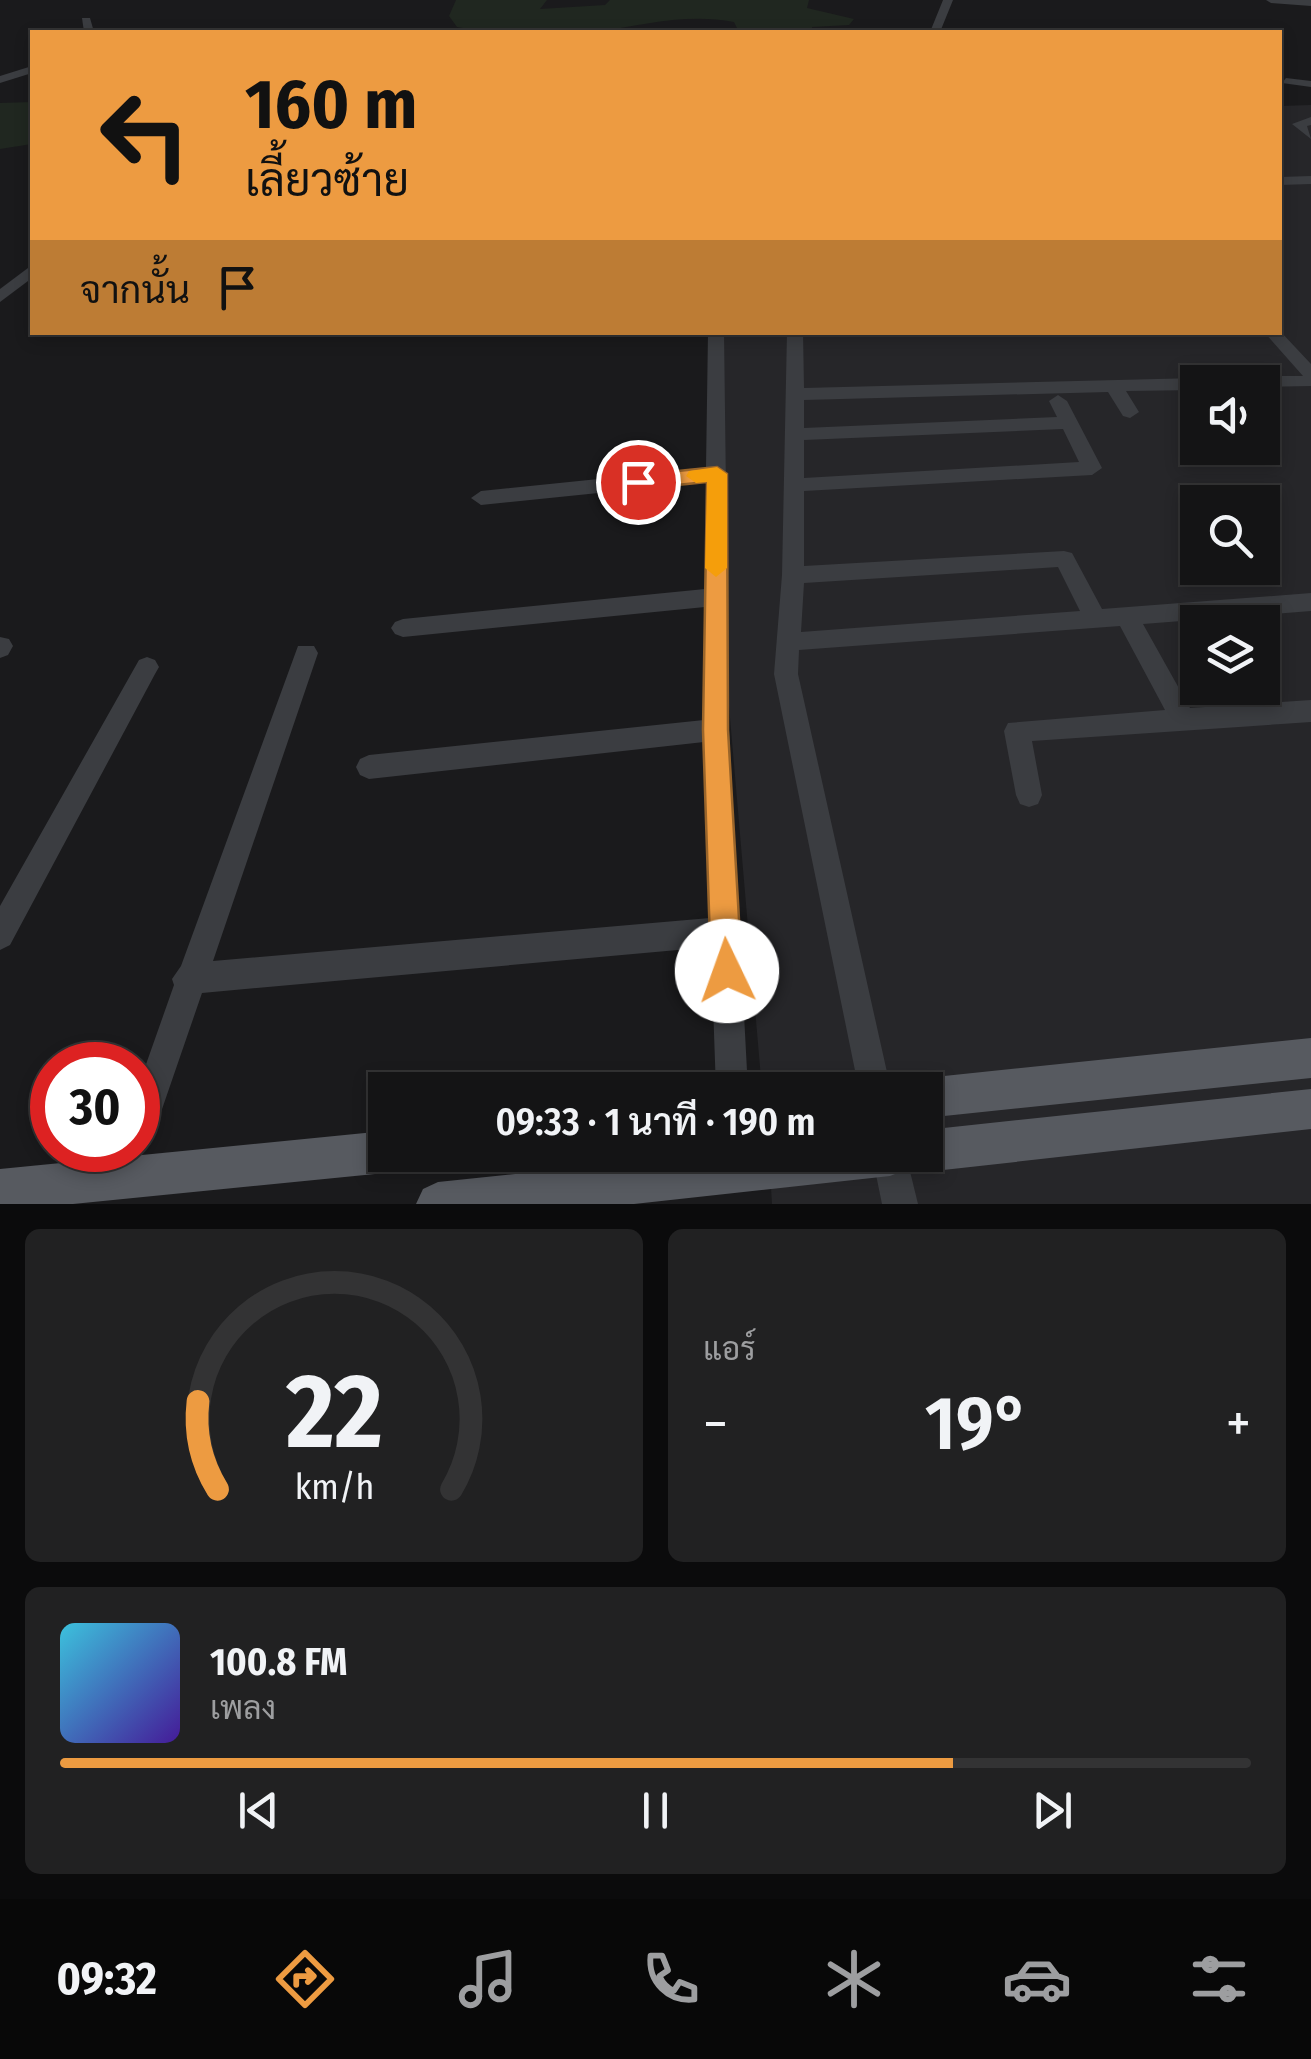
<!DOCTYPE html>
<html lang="th">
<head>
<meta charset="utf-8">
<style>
  :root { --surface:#141415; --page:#212122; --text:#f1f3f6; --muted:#9d9ea0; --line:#333334; --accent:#ed9b41 }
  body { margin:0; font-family:"Fira Sans Condensed",Sarabun,sans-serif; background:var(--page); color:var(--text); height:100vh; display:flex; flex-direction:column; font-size:38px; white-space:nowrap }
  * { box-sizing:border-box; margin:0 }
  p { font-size:32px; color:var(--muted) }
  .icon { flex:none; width:55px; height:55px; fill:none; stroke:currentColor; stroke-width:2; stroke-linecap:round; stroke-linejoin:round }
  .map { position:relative; height:1204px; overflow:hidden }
  .details { display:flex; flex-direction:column; gap:25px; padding:25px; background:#0b0b0c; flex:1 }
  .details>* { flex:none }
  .banner { position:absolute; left:30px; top:30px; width:1252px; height:305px; border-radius:0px; box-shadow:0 5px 15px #0003,0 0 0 2px var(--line); background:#ed9b41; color:#111; overflow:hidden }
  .fabs { position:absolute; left:1180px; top:365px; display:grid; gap:20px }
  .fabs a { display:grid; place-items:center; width:100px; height:100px; border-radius:0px; background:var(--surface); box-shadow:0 5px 15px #0003,0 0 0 2px var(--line); font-size:50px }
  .speed { position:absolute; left:30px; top:1042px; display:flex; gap:20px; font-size:50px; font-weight:700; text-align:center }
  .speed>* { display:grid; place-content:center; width:130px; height:130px; border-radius:50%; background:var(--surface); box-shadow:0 5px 15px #0003,0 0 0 2px var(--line); line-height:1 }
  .speed .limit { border:15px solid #d22; background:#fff; color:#111 }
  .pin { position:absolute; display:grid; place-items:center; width:85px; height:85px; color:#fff; margin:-42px; border:5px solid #fff; border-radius:50%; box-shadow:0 2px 10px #0007 }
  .me { position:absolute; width:110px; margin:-55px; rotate:357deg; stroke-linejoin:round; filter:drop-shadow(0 0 8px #0008) }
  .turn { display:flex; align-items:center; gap:35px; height:210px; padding:0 50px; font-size:45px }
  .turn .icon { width:130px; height:130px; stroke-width:2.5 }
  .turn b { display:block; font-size:70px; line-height:85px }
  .then { display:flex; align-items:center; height:95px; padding:0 50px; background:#0003; gap:20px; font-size:38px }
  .big { font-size:75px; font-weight:600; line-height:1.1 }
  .details .tile { flex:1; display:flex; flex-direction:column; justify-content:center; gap:15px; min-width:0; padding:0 35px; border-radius:15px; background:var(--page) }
  .details .dial { align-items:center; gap:0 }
  .dial svg { height:260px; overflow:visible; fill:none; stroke:var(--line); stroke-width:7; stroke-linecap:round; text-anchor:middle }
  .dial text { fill:var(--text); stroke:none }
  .song { display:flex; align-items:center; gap:30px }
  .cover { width:120px; height:120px; border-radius:15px; background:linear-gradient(135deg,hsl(190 70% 55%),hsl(260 70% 35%)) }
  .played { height:10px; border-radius:5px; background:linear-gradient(90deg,var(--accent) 75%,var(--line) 75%) }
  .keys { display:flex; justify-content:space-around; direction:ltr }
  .heat { display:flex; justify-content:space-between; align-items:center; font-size:55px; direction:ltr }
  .details .tiles { flex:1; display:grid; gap:25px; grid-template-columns:1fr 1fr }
  .tile:last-child { grid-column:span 2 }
  .trip { position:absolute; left:368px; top:1072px; width:575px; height:100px; border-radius:0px; background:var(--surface); box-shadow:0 5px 15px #0003,0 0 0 2px var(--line); font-weight:600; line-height:100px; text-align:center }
  .menu { display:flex; height:160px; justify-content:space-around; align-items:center; background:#080808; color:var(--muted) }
  .menu .icon { width:70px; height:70px }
  .menu .active { color:var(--accent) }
  .menu b { font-size:45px; color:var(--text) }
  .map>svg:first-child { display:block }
  .built { fill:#262629; fill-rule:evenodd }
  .green { fill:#202720 }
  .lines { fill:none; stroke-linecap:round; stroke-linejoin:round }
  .minor { fill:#3b3d41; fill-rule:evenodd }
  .major { fill:#575a60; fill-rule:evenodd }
  .route { fill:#ed9b41; stroke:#9a652a; stroke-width:2.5 }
  .slow { fill:#f59e0b }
</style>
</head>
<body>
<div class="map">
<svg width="1311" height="1204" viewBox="0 0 1311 1204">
  <rect width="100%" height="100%" fill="#1a1a1c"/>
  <path class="built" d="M1311,105v1099h-539l-3,-49h156v-65h-163l-41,-477 3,-280 556,-1v-226zM1198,382h64v66h-64zM1198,502h64v66h-64zM1198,622h64v66h-64z"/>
  <g class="green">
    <path d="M456,0h91l-7,9 65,-4 5,-5h199l-2,8 47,11 -5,6 -37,2 1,5h-74l-5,-10c-48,-9 -91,3 -138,10 -39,7 -101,2 -139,-5l-8,-11z"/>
    <path d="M32,102v42l-32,5v-46z"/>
  </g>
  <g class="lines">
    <g class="minor">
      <path d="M943,0h10l-13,32h-10z"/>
      <path d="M1266,0h45v6l-40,-3z"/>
      <path d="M82,18h8l4,14h-10z"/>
      <path d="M32,66v7l-32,10v-7z"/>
      <path d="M1286,78l25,3v6l-29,-4z"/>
      <path d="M1311,117v8l-4,1 4,13 -19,-15z"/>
      <path d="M1311,176v8l-31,1v-8z"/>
      <path d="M32,265v13l-32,24v-13z"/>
      <path d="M1280,331l31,33v22l-49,1v-5h-17l9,-6h49l-39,-44z"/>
      <path d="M708,332h16l5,398 19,360h-32l-5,-143 -509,46 -52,151 -12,5v-62l36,-102 -2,-6 9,-13 117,-320h16l4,7 -105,308 497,-43 -6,-176 -335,37 -9,-4 -4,-8 4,-8 9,-4 335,-35 1,-113 -302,30 -8,-3 -4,-6 4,-6 8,-3 302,-30 1,-107 -225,23 -10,-7 10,-7 225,-23z"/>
      <path d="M787,332h16l1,56 394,-10 8,4h-8v8l-72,1 13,21 -9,6 -7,-2 -15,-24 -304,8v28l253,-11 -8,-16 9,-6 9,6 35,67 -10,7 -288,16v75l260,-15 8,2 30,56 209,-16v18l-168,13 47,84 121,-8v22l-279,19 10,54 -4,9 -9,3 -9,-3 -4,-9 -12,-64 4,-8 157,-13 -45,-84 -321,24 -1,24 93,416h-32l-85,-416 8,-99zM1063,429l16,33 -275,16v-38zM1058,567l22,44 -279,21 3,-49z"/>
      <path d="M0,637l9,2 4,7 -5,9 -8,3z"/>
      <path d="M147,657l8,3 4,7 -4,7 -145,271 -10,5v-44l139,-246z"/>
      <path d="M872,1155h34l12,49h-36z"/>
    </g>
    <g class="major">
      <path d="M1311,1038v40l-386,40v-28h-17l3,-6 14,-6z"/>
      <path d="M1311,1089v40l-386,43 -17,-11 -3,9 -15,6 -256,28h-218l7,-15 15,-7 257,-27h230v-25z"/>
      <path d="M385,1131v24h20l-5,12 -15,6 -312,31h-73v-35z"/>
    </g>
  </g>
  <path class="route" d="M717,467l10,7 1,256 14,241 -4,11 -11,4 -11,-4 -5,-11 -8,-241 4,-248 -69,7 -10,-7 10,-7z"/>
  <path class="slow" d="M717,467l10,7v94l-11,9 -11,-9 2,-86 -11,1 -10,-7 3,-5z"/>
</svg>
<div class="fabs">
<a><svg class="icon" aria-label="sound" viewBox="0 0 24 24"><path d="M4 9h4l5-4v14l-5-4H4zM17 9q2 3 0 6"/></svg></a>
<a><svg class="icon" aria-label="search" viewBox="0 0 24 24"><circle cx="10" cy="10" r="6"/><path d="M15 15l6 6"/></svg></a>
<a><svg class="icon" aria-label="layers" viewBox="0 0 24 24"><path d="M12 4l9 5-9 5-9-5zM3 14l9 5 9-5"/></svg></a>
</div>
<div class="speed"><div class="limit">30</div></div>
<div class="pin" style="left:638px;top:482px;background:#d93025"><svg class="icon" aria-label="arrive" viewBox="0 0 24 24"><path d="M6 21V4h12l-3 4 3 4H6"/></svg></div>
<svg class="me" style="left:727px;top:971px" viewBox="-20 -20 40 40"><circle r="19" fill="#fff"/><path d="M0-13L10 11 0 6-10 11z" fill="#ed9b41"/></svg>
<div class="trip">09:33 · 1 นาที · 190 m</div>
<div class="banner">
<div class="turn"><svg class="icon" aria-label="left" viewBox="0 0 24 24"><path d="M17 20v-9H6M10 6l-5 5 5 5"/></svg><div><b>160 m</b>เลี้ยวซ้าย</div></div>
<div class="then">จากนั้น<svg class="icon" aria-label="arrive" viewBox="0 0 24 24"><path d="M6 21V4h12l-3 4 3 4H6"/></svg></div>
</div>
</div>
<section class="details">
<div class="tiles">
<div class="tile dial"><svg viewBox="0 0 100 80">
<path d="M14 69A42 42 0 1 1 86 69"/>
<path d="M14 69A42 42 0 0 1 8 42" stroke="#ed9b41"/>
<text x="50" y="56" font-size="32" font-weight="700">22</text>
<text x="50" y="72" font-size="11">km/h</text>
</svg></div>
<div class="tile"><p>แอร์</p>
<div class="heat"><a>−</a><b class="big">19°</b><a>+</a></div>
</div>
<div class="tile">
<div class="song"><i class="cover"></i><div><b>100.8 FM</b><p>เพลง</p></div></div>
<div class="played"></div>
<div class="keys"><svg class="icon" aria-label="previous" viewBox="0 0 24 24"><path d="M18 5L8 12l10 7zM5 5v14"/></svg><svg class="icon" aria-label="pause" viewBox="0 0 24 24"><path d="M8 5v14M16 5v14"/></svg><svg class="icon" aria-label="next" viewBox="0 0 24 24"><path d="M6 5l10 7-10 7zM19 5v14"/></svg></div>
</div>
</div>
</section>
<nav class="menu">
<b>09:32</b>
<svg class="icon active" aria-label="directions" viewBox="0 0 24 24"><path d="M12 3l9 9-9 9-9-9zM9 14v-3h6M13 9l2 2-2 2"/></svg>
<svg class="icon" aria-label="music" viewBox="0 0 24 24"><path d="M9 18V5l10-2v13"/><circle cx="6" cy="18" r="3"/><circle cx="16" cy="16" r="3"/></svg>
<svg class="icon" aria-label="phone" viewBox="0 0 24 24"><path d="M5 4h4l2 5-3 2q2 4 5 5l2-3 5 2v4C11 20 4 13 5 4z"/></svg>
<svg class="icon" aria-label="climate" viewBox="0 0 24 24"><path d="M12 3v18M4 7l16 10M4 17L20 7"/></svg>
<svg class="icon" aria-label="car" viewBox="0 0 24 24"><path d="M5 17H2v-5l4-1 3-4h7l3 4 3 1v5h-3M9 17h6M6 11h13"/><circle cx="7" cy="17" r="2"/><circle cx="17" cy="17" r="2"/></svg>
<svg class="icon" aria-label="filters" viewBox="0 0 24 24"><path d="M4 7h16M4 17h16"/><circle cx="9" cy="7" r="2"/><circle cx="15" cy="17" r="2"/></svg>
</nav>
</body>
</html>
